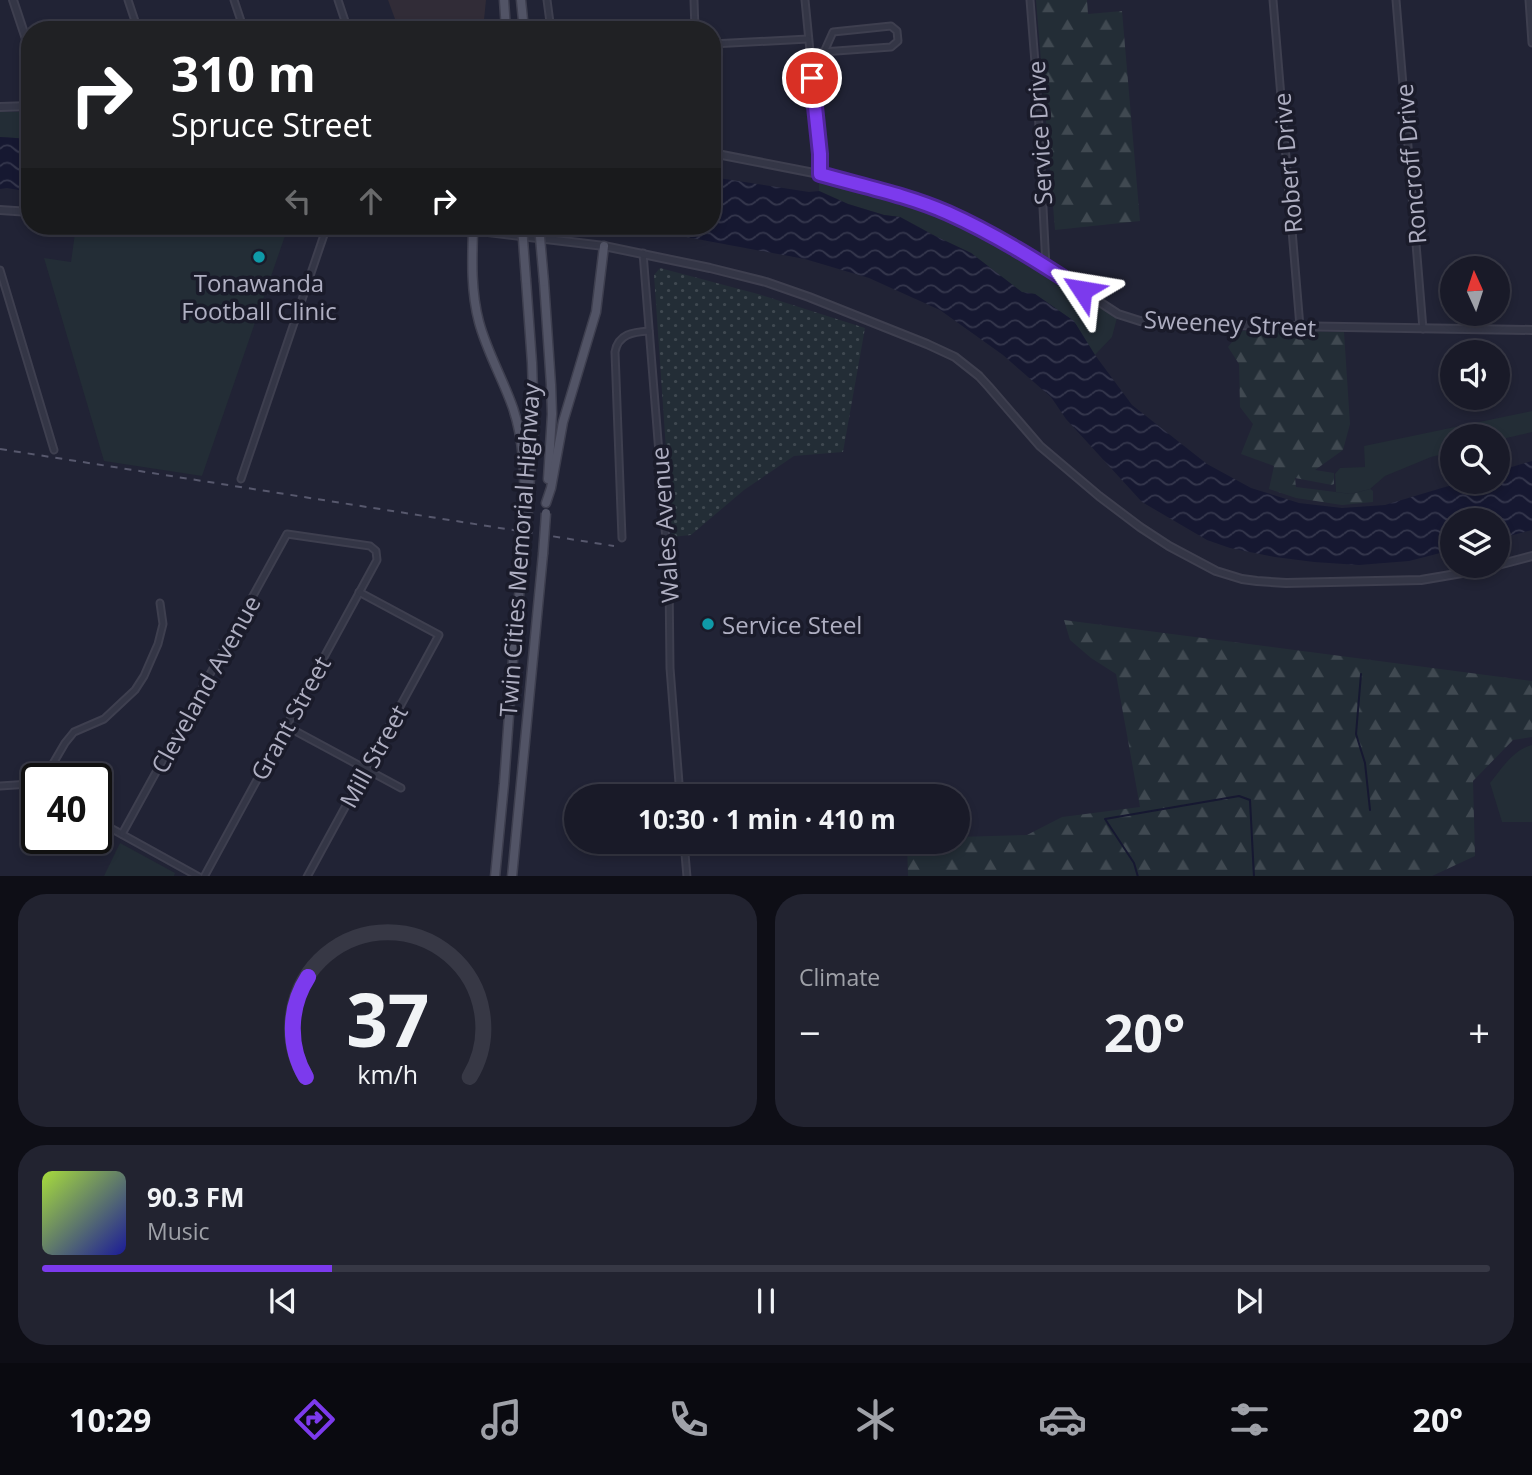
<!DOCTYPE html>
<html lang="en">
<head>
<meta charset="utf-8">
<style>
  :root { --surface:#191a28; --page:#222330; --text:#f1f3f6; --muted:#9fa1a8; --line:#373845; --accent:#7c3aed }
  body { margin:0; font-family:"Open Sans",sans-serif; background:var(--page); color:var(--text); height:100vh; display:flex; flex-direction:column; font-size:26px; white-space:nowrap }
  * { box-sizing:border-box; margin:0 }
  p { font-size:23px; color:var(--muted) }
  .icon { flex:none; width:38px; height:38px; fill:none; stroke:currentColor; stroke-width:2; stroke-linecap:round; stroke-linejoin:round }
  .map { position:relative; height:876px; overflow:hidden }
  .details { display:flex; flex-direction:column; gap:18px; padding:18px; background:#0e0e16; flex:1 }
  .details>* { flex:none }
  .guide { position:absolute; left:21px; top:21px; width:700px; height:214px; border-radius:28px; box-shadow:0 4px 10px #0003,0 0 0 2px var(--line); background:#202124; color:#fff; overflow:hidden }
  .needle { width:46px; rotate:357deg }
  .buttons { position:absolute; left:1440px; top:256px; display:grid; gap:14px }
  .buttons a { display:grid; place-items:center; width:70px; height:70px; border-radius:50%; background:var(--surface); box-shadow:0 4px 10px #0003,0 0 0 2px var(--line); font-size:35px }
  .speed { position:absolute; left:21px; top:763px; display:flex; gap:14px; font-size:35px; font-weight:700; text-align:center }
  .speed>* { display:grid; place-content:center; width:91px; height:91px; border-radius:50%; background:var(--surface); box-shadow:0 4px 10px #0003,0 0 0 2px var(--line); line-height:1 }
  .speed .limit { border:4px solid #111; border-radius:10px; background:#fff; color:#111 }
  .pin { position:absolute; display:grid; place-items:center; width:60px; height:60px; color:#fff; margin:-30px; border:4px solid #fff; border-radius:50%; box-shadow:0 2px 7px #0007 }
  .me { position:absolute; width:77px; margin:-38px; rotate:303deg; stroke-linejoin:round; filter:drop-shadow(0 0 5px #0008) }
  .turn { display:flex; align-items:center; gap:24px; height:147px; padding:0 35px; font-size:32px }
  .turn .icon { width:91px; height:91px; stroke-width:2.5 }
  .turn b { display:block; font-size:49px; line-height:60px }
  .lanes { display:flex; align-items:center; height:66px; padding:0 35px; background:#0003; justify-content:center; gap:35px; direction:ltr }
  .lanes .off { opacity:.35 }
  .big { font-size:52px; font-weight:700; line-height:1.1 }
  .details .card { flex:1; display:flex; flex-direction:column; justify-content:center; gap:10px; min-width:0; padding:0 24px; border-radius:28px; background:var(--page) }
  .details .dial { align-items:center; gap:0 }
  .dial svg { height:182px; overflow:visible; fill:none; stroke:var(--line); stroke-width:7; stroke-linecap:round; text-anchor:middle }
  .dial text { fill:var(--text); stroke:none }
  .song { display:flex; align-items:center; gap:21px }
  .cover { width:84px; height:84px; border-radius:10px; background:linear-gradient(135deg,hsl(80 70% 55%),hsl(240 70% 35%)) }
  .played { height:7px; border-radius:4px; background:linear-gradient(90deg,var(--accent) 20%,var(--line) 20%) }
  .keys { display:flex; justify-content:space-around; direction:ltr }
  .heat { display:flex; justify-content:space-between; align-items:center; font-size:38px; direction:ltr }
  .details .tiles { flex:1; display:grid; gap:18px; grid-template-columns:1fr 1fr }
  .card:last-child { grid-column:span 2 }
  .trip { position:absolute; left:564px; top:784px; width:406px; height:70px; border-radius:35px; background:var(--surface); box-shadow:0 4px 10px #0003,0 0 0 2px var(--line); font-weight:700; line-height:70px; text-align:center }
  .tab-bar { display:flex; height:112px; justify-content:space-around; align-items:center; background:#0a0a10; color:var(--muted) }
  .tab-bar .icon { width:49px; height:49px }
  .tab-bar .current { color:var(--accent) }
  .tab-bar b { font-size:32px; color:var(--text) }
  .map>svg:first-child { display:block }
  .medical { fill:#312c37 }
  .grass { fill:url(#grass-dots) }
  .forest { fill:url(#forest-firs) }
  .park { fill:#232d36 }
  .water { fill:url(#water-waves) }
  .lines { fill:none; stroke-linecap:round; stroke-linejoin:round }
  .stream { stroke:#161831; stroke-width:2 }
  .minor-casing { stroke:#3e3f4f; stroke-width:9 }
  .tertiary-casing { stroke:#3e3f4f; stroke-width:10 }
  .primary-casing { stroke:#3e3f4f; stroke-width:11 }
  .minor { stroke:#343646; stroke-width:5 }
  .tertiary { stroke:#343646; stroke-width:6 }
  .primary { stroke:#525466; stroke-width:8 }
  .rail { stroke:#57586d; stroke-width:2; stroke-dasharray:7 7; stroke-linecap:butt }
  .primary-bridge-casing { stroke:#3e3f4f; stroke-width:11; stroke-linecap:butt }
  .primary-bridge { stroke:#525466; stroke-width:8 }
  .route-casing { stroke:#51269a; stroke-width:18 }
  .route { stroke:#7c3aed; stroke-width:12 }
  .culture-dot { fill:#0f9aa8; stroke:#1a1b2a; stroke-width:2.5 }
  .labels { text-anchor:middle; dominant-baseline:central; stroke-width:7; stroke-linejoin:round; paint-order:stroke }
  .street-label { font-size:24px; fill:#afafc2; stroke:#1a1b2a }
  .poi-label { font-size:24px; fill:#afafc2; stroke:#1a1b2a }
</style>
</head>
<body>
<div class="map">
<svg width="1532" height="877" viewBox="0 0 1532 877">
  <defs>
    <pattern id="grass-dots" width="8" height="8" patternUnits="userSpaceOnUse" patternTransform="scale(1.75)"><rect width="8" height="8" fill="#232d36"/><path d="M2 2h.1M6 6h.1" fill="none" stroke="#404951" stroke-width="1.8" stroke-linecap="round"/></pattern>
    <pattern id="forest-firs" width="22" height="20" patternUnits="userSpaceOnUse" patternTransform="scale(1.75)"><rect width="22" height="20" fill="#232d36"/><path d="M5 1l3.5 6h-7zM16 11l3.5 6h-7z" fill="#404951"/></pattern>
    <pattern id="water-waves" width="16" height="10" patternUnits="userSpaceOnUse" patternTransform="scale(1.75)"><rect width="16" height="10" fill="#161831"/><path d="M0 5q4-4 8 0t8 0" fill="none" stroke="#35374d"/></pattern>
  </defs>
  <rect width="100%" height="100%" fill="#212335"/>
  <path class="medical" d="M388,0h98l-3,30h-84z"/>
  <path class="grass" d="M660,268l98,26 107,34 -22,124 -49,4 -50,34 -53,45 -19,2 -18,-262z"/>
  <g class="forest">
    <path d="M1036,0h51l1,14 34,-3 18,210 -85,9z"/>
    <path d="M1241,331l103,1 6,92 -7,26 -28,20 19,3v11l-2,1 -37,-7 1,9 55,7 19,-5 3,2v11l-31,3 -46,-7 -27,-9 5,-23 -33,-12 12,-30 -13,-17 -1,-43 -11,-17z"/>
    <path d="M1064,620l468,61v56l-19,3 -40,41 2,75 -43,20h-524l-1,-34h50v-5l70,-2 35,-18 78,-10 -24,-133 -25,-16 -21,-18z"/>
  </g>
  <g class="park">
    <path d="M0,112h30v27l-30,-2z"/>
    <path d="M819,174l126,38 90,47 83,55 -6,23 -17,18 -22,-34 -38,-27 -13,-1 -51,-40 -36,-17 -35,-19 -16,-2 -36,-11 -29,-13z"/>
    <path d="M76,226l77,5 133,2 -84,243 -98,-15 -60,-203 27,4z"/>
    <path d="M1532,411v21l-34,8v-4h-46v16l-21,5 -46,19 -15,13 -19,5 -15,-2 -1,-18 5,-6 25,-1 -1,-21z"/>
    <path d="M1532,745v77h-30l-12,-39c11,-14 24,-34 42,-38z"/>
    <path d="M120,843l55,30 -1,3h-70z"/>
  </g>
  <g class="water">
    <path d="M0,137l30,2v53l-23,-4 -7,1z"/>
    <path d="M712,177l97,15 10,-1 29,13 36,11 16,2 35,19 36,17 51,39 13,2 39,27 21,34 37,50 75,59 44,24 48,15 43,5 43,-3 80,-24h33v-10l34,-10v69l-34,9v-19h-46v30l-43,11 -50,4 -45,-3 -39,-5 -45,-9 -23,-8 -65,-38 -76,-83 -15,-22 -48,-42 -63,-45 -71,-32 -64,-19 -167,-31 -26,-2h100z"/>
  </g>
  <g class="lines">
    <g class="stream">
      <path d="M1361,674l-5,60 9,29 5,47"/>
      <path d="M1138,877l-4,-14 -29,-44 134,-23 11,4 4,77"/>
    </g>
    <defs>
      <g id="minor">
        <path d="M128,0l10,30"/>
        <path d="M234,0l10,30"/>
        <path d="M338,0l10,30"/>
        <path d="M547,0l4,30"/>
        <path d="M694,0l1,30"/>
        <path d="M805,0l15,154 -1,20"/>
        <path d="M1030,0l7,88 9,179"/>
        <path d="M1273,0l27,327"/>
        <path d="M1396,0l27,329"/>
        <path d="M1529,0l3,43"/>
        <path d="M712,44l96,-5"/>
        <path d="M809,53l82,-6 7,-6 -1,-10 -6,-5 -58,6 -9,20"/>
        <path d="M643,253l26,325 1,90 10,128"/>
        <path d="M0,270l54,180"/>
        <path d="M241,479l86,-253"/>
        <path d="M622,538l-7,-186c3,-18 18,-20 34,-21"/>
        <path d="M286,726l115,62"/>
        <path d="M44,779l21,-36 9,-11 30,-13 31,-29 9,-14 14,-32 5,-20 -3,-21"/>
        <path d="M0,786l30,-2 7,4"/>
        <path d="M96,820l103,57"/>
        <path d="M122,834l165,-300 83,12 6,5 1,9 -173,317"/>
        <path d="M684,842l3,35"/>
        <path d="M307,877l132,-242 -80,-43"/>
      </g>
      <g id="tertiary">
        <path d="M13,0l17,51"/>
        <path d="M0,107l30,-1"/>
        <path d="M712,153l107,21 73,20 53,18 39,18 51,30 83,54 22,7 23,3 369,6"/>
        <path d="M0,210l30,2"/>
        <path d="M317,226l163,5 124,15 106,22 56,14 43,15 118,47 28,13 24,19 10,11 51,59 59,50 41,31 29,19 47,25 26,8 15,2 29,2 135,-3 47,-8 28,-7"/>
        <path d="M1498,565l34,-9"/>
      </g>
      <g id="primary">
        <path d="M504,0l2,30"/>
        <path d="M521,0l3,30"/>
        <path d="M473,231c-1,30 -2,61 6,91 8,30 24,57 34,86 11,33 12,67 11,102"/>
        <path d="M526,280l6,83 2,61 -5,66"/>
        <path d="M544,282l7,103 1,29 -4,65"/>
        <path d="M546,503l5,-15 12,-66 33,-110 8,-66"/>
        <path d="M495,877l9,-93 11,-152 9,-81"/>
        <path d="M512,877l31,-323"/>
      </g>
    </defs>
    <use href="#minor" class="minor-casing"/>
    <use href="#tertiary" class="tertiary-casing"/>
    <use href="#primary" class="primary-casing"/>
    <use href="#minor" class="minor"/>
    <use href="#tertiary" class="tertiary"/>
    <use href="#primary" class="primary"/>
    <path class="rail" d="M0,449l614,97"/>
    <defs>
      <g id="primary-bridge">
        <path d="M522,226l4,54"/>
        <path d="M539,226l5,56"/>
        <path d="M524,551l4,-41"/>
        <path d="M543,554l3,-41"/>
      </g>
    </defs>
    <use href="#primary-bridge" class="primary-bridge-casing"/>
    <use href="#primary-bridge" class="primary-bridge"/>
  </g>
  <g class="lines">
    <defs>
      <path id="route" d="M812,78l8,76v20c42,12 87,21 128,39 47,21 91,49 134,77"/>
    </defs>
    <use href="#route" class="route-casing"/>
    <use href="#route" class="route"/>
  </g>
  <g class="culture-dot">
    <circle cx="259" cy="257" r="7"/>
    <circle cx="708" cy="624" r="7"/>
  </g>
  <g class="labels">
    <g class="street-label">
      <text transform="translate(1039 133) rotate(-93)">Service Drive</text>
      <text transform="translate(1287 163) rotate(-95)">Robert Drive</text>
      <text transform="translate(1410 164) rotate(-95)">Roncroff Drive</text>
      <text transform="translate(1230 323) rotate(3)">Sweeney Street</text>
      <text transform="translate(664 525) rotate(-94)">Wales Avenue</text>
      <text transform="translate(519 550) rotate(-86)">Twin Cities Memorial Highway</text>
      <text transform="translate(205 684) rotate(-61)">Cleveland Avenue</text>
      <text transform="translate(290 718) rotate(-61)">Grant Street</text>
      <text transform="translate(373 756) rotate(-61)">Mill Street</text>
    </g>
    <g class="poi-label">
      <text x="259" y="282">Tonawanda<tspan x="259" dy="28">Football Clinic</tspan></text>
      <text x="722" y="624" text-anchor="start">Service Steel</text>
    </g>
  </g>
</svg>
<div class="buttons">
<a><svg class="needle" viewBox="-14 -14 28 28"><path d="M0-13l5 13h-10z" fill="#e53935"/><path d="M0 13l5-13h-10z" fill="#9fa1a8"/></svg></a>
<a><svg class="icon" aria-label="sound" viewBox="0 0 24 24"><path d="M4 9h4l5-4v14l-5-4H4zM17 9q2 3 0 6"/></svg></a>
<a><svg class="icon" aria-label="search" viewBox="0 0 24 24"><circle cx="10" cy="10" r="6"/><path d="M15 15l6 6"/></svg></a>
<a><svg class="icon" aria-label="layers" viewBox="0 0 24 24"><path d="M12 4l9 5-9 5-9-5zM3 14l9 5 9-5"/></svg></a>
</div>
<div class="speed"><div class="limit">40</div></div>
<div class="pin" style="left:812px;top:78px;background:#d93025"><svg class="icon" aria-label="arrive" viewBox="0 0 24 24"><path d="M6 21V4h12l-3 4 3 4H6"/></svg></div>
<svg class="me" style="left:1082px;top:290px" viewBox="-20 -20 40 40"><path d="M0-17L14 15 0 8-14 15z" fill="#7c3aed" stroke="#fff" stroke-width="4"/></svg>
<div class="trip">10:30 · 1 min · 410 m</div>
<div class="guide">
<div class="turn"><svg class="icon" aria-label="right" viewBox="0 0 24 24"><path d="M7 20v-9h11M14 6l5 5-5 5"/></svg><div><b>310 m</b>Spruce Street</div></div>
<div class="lanes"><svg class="icon off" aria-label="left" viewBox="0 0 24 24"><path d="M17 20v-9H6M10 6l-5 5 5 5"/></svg><svg class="icon off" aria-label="ahead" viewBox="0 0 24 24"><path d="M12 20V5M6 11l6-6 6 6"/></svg><svg class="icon" aria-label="right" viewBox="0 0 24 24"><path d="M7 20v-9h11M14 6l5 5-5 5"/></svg></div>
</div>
</div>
<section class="details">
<div class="tiles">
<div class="card dial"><svg viewBox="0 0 100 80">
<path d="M14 69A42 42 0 1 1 86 69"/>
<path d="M14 69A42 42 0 0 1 15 25" stroke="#7c3aed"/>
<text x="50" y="56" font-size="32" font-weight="700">37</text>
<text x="50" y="72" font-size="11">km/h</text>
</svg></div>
<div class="card"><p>Climate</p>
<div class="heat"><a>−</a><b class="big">20°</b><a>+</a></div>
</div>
<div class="card">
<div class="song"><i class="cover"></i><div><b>90.3 FM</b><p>Music</p></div></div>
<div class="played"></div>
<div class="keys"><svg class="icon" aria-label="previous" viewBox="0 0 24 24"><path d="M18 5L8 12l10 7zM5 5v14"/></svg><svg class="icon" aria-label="pause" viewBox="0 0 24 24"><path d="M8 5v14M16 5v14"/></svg><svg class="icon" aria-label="next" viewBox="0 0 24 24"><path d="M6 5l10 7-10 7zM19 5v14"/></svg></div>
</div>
</div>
</section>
<nav class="tab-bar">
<b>10:29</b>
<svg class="icon current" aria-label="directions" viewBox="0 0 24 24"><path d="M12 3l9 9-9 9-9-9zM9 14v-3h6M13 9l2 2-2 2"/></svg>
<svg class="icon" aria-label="music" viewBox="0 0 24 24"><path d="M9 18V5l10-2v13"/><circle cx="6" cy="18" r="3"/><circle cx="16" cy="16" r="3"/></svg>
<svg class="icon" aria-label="phone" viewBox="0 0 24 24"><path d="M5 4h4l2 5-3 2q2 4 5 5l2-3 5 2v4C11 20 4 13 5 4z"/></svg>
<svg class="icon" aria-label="climate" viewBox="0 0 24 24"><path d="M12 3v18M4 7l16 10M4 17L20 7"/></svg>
<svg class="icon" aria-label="car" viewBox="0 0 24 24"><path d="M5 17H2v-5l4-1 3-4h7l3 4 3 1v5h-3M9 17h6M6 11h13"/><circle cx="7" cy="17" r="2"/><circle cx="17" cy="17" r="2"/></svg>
<svg class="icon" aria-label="filters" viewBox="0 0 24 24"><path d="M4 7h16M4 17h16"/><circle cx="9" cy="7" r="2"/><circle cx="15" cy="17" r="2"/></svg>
<b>20°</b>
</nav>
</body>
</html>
